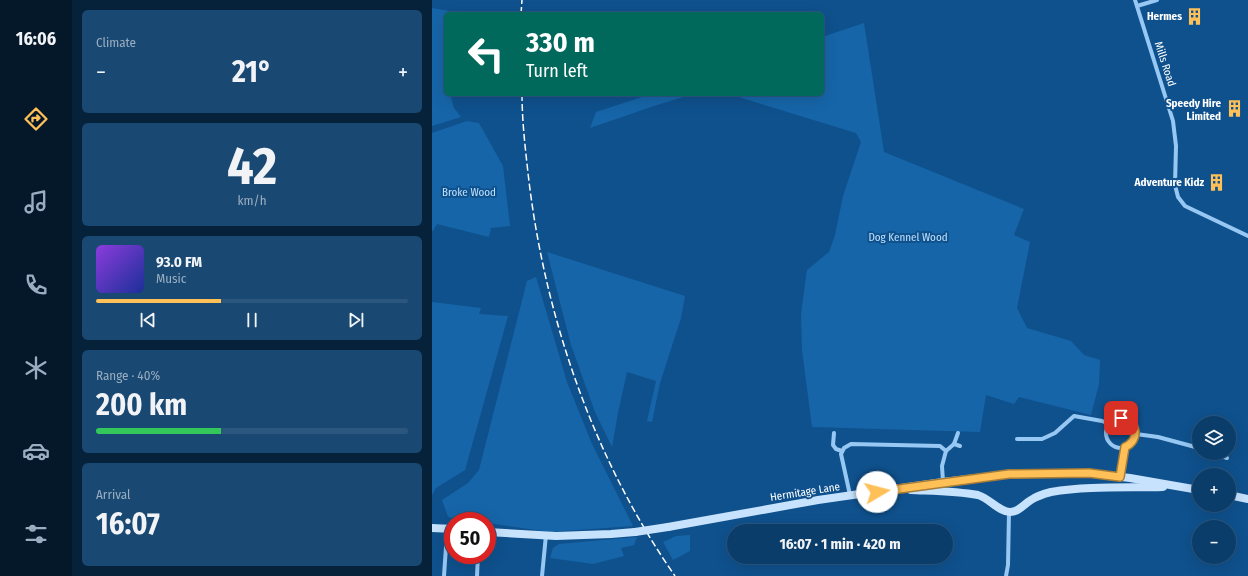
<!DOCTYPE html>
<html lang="en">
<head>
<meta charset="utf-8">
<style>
  :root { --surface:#0b3d6a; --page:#194872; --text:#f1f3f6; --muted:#9aaec1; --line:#2b567e; --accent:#ffc058 }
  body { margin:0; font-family:"Fira Sans Condensed",sans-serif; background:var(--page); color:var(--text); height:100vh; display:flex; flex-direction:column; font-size:15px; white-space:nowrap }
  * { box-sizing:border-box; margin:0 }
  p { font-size:13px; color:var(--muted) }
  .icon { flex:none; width:22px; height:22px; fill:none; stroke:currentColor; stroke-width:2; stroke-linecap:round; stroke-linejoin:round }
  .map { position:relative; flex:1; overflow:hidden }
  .details { display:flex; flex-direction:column; gap:10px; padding:10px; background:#06223a; width:360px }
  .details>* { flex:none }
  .hud { position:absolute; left:12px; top:12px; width:380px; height:84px; border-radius:6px; box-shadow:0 4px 16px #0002,0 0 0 1px var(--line); background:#00695c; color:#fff; overflow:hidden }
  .fabs { position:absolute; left:760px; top:416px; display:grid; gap:8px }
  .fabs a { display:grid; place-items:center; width:44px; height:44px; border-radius:50%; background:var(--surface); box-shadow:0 4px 16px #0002,0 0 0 1px var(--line); font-size:20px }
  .speed { position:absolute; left:12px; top:512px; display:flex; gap:8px; font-size:20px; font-weight:700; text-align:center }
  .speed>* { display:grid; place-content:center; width:52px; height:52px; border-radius:50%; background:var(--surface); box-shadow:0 4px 16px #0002,0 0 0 1px var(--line); line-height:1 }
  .speed .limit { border:6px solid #d22; background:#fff; color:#111 }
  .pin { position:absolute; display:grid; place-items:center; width:34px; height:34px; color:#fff; margin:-17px; border-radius:8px; box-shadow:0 2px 6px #0006 }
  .me { position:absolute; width:44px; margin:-22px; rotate:82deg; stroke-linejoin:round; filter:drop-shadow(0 0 3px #0008) }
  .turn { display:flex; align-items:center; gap:14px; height:84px; padding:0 16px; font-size:18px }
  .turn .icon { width:52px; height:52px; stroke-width:2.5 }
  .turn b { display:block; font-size:28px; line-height:34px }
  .big { font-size:30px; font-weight:700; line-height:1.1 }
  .details .widget { flex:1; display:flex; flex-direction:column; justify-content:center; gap:6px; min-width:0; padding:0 14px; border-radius:6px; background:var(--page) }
  .details .dial { align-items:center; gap:0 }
  .dial b { font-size:52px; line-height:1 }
  .song { display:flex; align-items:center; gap:12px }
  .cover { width:48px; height:48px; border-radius:6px; background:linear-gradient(135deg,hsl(270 70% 55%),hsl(230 70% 35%)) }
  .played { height:4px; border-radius:2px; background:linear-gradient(90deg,var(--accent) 40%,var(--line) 40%) }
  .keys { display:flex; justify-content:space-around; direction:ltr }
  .heat { display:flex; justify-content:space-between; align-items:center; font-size:22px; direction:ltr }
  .charge { height:6px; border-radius:3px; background:linear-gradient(90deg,#34c759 40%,var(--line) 0) }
  .trip { position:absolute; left:295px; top:524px; width:226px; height:40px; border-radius:20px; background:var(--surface); box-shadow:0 4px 16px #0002,0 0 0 1px var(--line); font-weight:700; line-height:40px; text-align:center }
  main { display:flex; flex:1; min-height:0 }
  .menu { display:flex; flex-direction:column; width:72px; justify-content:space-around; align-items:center; background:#04182a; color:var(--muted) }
  .menu .icon { width:28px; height:28px }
  .menu .current { color:var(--accent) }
  .menu b { font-size:18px; color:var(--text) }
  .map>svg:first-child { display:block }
  .green { fill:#1665a8 }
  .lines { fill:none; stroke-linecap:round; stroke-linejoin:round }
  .street { stroke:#97c8f3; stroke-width:4 }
  .secondary { stroke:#c6e2fd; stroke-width:8 }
  .rail { stroke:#fff; stroke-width:1.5; stroke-dasharray:7 3; stroke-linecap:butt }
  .secondary-bridge { stroke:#c6e2fd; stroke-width:8 }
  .route-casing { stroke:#a67d39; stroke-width:10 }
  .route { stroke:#ffc058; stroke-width:7 }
  .labels { text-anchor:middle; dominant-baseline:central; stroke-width:4; stroke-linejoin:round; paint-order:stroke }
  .poi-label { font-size:11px; font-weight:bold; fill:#fff; stroke:#0f518d; text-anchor:end }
  .street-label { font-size:11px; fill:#fff; stroke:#0f518d }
  .park-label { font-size:11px; fill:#bee0fe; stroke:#0f518d }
</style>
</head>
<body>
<main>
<nav class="menu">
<b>16:06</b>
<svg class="icon current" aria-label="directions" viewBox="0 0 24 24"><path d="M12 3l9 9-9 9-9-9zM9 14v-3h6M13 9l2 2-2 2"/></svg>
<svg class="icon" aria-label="music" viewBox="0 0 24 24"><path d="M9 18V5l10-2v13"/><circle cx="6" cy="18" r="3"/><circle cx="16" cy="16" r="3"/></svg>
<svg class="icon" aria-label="phone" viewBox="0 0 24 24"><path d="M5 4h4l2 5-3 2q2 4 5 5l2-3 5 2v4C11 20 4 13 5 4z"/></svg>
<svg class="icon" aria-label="climate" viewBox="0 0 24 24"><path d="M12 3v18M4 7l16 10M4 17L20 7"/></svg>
<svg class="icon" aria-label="car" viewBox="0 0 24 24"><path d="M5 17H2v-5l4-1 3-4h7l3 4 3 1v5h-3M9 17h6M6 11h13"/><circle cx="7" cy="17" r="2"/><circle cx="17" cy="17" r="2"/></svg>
<svg class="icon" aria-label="filters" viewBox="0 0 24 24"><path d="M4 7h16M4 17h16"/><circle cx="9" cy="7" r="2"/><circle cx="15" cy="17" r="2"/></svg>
</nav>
<section class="details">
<div class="widget"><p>Climate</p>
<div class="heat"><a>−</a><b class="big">21°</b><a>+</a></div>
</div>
<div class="widget dial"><b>42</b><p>km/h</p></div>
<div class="widget">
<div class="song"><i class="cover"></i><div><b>93.0 FM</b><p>Music</p></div></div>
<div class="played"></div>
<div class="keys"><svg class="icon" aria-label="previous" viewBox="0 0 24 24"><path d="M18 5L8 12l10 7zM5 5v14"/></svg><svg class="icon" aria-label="pause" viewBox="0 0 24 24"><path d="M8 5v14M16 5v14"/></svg><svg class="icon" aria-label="next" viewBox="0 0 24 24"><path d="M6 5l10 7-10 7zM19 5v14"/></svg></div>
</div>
<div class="widget"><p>Range · 40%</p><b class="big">200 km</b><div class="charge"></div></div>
<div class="widget"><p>Arrival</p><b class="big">16:07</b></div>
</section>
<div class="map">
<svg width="816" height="576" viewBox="0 0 816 576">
  <rect width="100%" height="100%" fill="#0f518d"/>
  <g class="green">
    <path d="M0,8l35,6h-21v80h4l4,14 7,9 -29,9z"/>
    <path d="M432,23l20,129 140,57 -10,26 16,7 -13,66 10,20 44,13 13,14 16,5 -1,24 -8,31 -72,-18 -5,7 -28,-9 -6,37 -168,-5 -10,-77 -1,-36 6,-44 22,-18 6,-17 8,-39 18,-54 -5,-9 -127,-39h93v-57z"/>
    <path d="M219,94h42l-42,13 -61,21 6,-16z"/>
    <path d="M35,121l12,2 24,43 7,60 -19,2 -2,9 -52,-13 -5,8v-99z"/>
    <path d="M115,252l138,44 -4,22 -21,65 -8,39 -5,-1 9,-40 -29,-9 -9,41 -6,34 -17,-35 -24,-67z"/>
    <path d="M104,277l31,105 25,62 41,82 -83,6 -63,-9v-2h-13l-26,-4 -6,-17 26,-17 11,-13 48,-189z"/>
    <path d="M0,302l49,6 -2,6 29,2 -43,154 -29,18 -4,7z"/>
    <path d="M258,535v16l-17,9 -10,-18 13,-6z"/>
    <path d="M205,537l-3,8 -13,3 3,8 -31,8 -43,-6 3,-10 6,-4z"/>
  </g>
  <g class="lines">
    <g class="street">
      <path d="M703,0l38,121 3,25 -1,39 3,12 7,9 63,30"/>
      <path d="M705,6l20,-6"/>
      <circle cx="689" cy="433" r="15"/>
      <path d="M402,433l-1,12 3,4 6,2"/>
      <path d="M704,434l22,3 41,11"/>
      <path d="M585,439h25l13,-6 19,-17 28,5 7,3"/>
      <path d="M522,444l6,2"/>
      <path d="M514,451l8,-7 4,-11"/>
      <path d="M780,453l15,5"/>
      <path d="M688,477l5,-30"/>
      <path d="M418,495l-9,-41 3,-6 7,-4 89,2 6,5 -4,15 1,16"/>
      <path d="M12,576l2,-29 7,1"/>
      <path d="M45,576l1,-21"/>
      <path d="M110,576l4,-41"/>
      <path d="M574,576l2,-11 1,-53"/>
    </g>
    <g class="secondary">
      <path d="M479,490c22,1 45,1 67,5 11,3 21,17 32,17 9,0 14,-8 21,-12 6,-4 12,-6 20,-8 37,-6 75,-4 112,-5"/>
      <path d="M797,495l19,4"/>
      <path d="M236,527l150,-27 125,-18 66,-8 80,-1 41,5 69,12"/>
      <path d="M0,528l21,1"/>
      <path d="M55,532l69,4 55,-2 24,-2"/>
    </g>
    <g class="rail">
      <path d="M89,14l1,-14"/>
      <path d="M90,94c0,26 3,52 6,79 16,142 65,285 147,403"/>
    </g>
    <path class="secondary-bridge" d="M203,532l33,-5"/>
  </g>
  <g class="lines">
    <defs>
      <path id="route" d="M445,492l132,-18 80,-1 31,4 5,-30c15,-7 13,-26 -4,-29"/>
    </defs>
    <use href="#route" class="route-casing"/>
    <use href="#route" class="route"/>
  </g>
  <defs>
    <symbol id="building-bare" viewBox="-9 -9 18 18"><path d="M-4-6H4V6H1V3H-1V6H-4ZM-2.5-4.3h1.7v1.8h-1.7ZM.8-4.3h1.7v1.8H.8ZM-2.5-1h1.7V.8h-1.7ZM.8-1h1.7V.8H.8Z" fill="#ffc058" stroke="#0f518d" stroke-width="2.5" paint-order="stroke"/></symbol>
  </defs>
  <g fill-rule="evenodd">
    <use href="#building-bare" x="750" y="4" width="25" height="25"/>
    <use href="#building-bare" x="790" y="96" width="25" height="25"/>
    <use href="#building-bare" x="772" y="170" width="25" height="25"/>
  </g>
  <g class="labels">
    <g class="poi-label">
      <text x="750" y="16">Hermes</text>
      <text x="789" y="103">Speedy Hire<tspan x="789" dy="13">Limited</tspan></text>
      <text x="772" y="182">Adventure Kidz</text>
    </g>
    <g class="street-label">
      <text transform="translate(733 64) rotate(72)">Mills Road</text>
      <text transform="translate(373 492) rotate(-9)">Hermitage Lane</text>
    </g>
    <g class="park-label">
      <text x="37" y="192">Broke Wood</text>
      <text x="476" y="237">Dog Kennel Wood</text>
    </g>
  </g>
</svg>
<div class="fabs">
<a><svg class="icon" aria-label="layers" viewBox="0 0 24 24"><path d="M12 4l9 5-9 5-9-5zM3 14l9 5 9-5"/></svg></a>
<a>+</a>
<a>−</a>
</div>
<div class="speed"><div class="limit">50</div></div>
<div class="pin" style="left:689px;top:418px;background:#d93025"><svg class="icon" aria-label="arrive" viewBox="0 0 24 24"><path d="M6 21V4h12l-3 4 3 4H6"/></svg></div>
<svg class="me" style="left:445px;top:492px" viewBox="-20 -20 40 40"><circle r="19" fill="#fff"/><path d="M0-13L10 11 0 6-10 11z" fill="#ffc058"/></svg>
<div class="trip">16:07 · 1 min · 420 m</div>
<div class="hud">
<div class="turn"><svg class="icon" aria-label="left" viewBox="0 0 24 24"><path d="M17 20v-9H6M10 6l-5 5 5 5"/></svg><div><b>330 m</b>Turn left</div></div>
</div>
</div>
</main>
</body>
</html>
